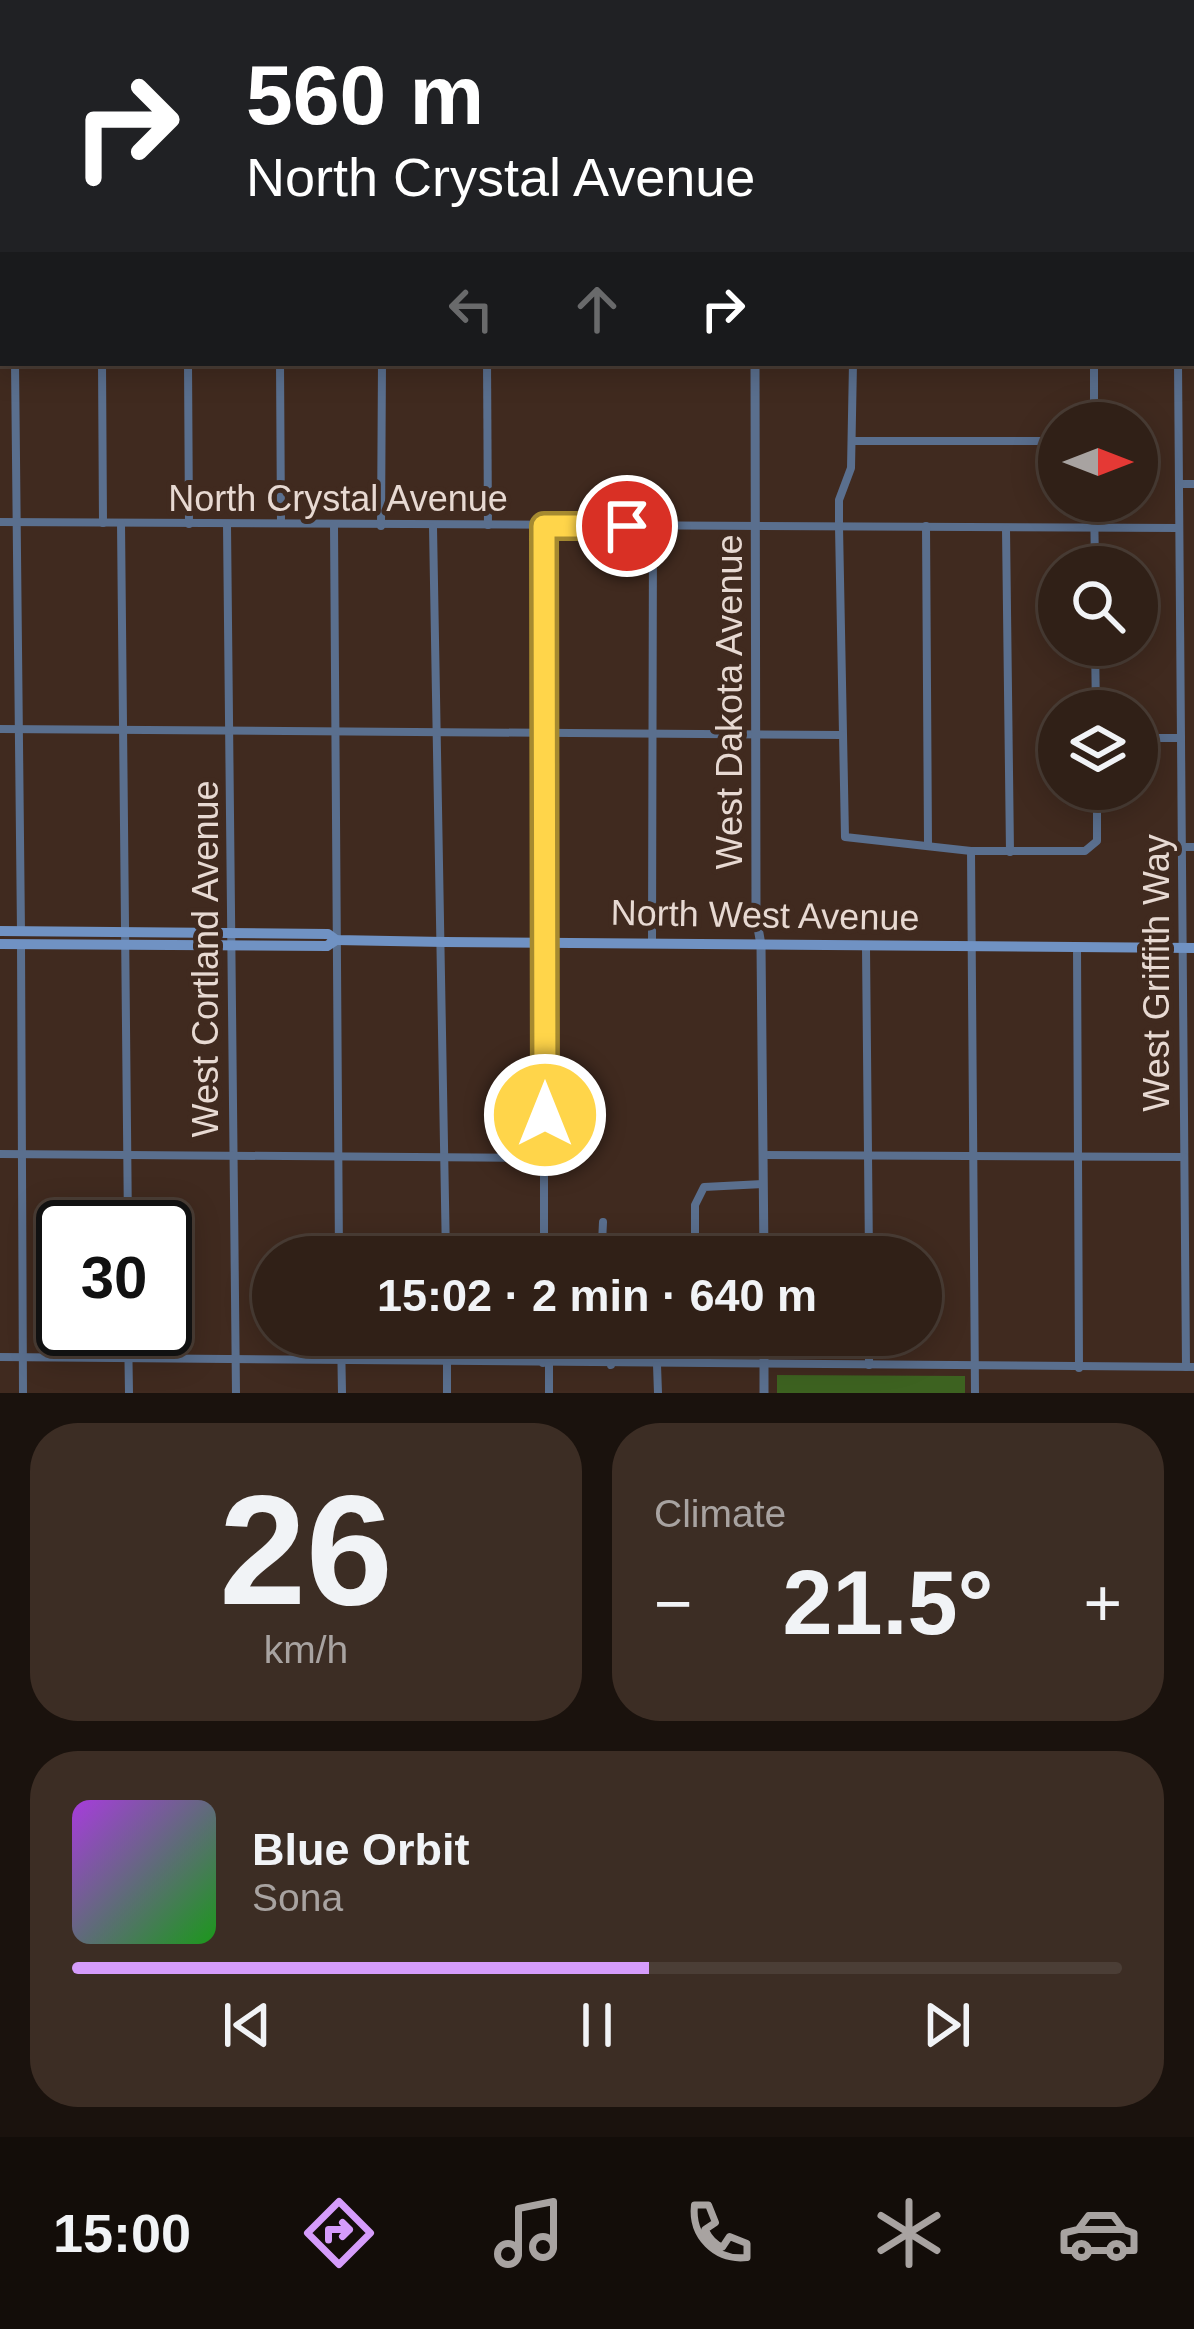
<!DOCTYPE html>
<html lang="en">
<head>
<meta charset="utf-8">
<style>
  :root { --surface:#302017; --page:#3c2d24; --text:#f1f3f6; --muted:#a8a3a1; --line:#4b3e36; --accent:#d59cfb }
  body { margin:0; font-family:Helvetica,sans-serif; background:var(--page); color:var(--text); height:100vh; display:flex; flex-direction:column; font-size:45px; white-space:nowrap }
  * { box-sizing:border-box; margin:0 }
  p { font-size:39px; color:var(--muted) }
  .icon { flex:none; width:66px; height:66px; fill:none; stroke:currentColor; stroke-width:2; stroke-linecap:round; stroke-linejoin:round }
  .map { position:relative; height:1393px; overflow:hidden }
  .details { display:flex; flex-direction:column; gap:30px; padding:30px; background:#1a120d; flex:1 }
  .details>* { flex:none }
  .top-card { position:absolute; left:0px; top:0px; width:1194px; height:366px; box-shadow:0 6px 30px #0003,0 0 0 3px var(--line); background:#202124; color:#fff; overflow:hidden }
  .needle { width:78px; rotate:90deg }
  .controls { position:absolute; left:1038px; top:402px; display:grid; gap:24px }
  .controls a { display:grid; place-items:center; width:120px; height:120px; border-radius:50%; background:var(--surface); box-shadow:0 6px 30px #0003,0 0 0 3px var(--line); font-size:60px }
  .speed { position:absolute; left:36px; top:1200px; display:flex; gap:24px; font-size:60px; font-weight:700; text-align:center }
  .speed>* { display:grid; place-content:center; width:156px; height:156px; border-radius:50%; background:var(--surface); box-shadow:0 6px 30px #0003,0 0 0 3px var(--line); line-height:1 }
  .speed .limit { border:6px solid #111; border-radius:18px; background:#fff; color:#111 }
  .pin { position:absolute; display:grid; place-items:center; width:102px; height:102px; color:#fff; margin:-51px; border:6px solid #fff; border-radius:50%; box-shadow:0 3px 12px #0007 }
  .me { position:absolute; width:132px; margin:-66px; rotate:0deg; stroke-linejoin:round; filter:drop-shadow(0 0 9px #0008) }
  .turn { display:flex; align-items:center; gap:42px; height:252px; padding:0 48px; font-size:54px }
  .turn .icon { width:156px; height:156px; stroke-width:2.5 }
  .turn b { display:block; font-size:84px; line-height:102px }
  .lanes { display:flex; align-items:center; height:114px; padding:0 48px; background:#0003; justify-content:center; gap:60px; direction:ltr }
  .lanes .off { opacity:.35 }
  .big { font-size:90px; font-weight:600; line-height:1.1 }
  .details .widget { flex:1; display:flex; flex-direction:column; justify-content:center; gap:18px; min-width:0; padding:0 42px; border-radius:48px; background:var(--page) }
  .details .dial { align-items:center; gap:0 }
  .dial b { font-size:156px; line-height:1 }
  .song { display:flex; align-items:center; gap:36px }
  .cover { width:144px; height:144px; border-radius:18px; background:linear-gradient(135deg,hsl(280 70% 55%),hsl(120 70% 35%)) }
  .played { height:12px; border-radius:6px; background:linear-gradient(90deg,var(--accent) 55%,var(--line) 55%) }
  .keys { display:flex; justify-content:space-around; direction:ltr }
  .heat { display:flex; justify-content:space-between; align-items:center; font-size:66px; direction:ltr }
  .details .tiles { flex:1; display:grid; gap:30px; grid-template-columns:1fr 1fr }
  .widget:last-child { grid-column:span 2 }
  .trip { position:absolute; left:252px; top:1236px; width:690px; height:120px; border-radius:60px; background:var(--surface); box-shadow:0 6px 30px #0003,0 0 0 3px var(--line); font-weight:600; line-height:120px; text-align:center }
  .dock { display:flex; height:192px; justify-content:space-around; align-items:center; background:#130d09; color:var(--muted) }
  .dock .icon { width:84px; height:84px }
  .dock .current { color:var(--accent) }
  .dock b { font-size:54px; color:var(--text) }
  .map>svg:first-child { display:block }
  .green { fill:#3d6220 }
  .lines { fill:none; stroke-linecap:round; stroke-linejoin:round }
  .minor { stroke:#5a6f8e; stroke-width:8 }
  .tertiary { stroke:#5a6f8e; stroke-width:9 }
  .secondary { stroke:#7092c3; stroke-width:10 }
  .route-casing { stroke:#a68a30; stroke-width:30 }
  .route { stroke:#ffd54a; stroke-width:21 }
  .labels { text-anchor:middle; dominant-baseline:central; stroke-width:10; stroke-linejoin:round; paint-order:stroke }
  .street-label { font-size:36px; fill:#e7d9d2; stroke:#402a1f }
</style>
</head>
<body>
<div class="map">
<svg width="1194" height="1393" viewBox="0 0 1194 1393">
  <rect width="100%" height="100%" fill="#402a1f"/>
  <path class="green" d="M777,1375l188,1v17h-188z"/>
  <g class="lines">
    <g class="minor">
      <path d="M180,0l3,3"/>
      <path d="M328,0v3"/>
      <path d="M360,0l18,3"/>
      <path d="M414,0v3"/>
      <path d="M843,0v3"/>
      <path d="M898,0v3"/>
      <path d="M1174,0v3"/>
      <path d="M150,3l4,-3"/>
      <path d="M491,3v-3"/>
      <path d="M541,3v-3"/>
      <path d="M0,10h3"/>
      <path d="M1191,203h3"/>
      <path d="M0,209h3"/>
      <path d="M15,363l6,569"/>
      <path d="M102,363l1,160"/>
      <path d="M188,363l1,161"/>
      <path d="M280,363l1,160"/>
      <path d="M487,363l1,162"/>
      <path d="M853,363l-2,105 -12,32v27l6,310 126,14h114l12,-10v-52"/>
      <path d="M1094,363v60"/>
      <path d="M1178,363l8,1004"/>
      <path d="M852,441h207"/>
      <path d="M1179,484h15"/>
      <path d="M1094,501l1,66"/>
      <path d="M0,522l1179,6"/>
      <path d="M121,523l7,704"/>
      <path d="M227,525l9,868"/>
      <path d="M334,525l5,732"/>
      <path d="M381,526l1,-163"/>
      <path d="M926,526l2,318"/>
      <path d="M433,527l13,730"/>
      <path d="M1006,529l4,323"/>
      <path d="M1095,645l1,66"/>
      <path d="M0,729l842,6"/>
      <path d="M1137,738h44"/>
      <path d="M1182,847h12"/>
      <path d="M971,851l4,542"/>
      <path d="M652,943l1,-416"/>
      <path d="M21,945l2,448"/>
      <path d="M1077,947l2,421"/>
      <path d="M866,948l3,309"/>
      <path d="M0,1154l545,4"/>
      <path d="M763,1155l421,2"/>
      <path d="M603,1222l-1,21 162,8"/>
      <path d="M695,1244v-39l9,-18 59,-3"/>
      <path d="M544,1257v-731"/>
      <path d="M128,1329l1,64"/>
      <path d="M341,1335l1,58"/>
      <path d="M447,1335v58"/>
      <path d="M610,1335l1,30"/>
      <path d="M869,1335v30"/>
      <path d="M0,1357l1194,10"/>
      <path d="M543,1363v-28"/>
      <path d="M549,1365v28"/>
      <path d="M657,1365l1,28"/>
    </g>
    <g class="tertiary">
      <path d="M754,3v-3"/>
      <path d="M0,102h3"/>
      <path d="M1191,110h3"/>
      <path d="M755,363l1,553 5,29 3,312"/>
      <path d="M764,1335v58"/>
    </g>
    <g class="secondary">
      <path d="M0,931l328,3 8,6 108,2 750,6"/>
      <path d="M0,944l327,2 9,-6"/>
    </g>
  </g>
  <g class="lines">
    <defs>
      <path id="route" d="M545,1115l-1,-589h83"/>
    </defs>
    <use href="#route" class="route-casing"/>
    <use href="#route" class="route"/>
  </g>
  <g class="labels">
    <g class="street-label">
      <text x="338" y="498">North Crystal Avenue</text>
      <text transform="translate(729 702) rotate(-90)">West Dakota Avenue</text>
      <text transform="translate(765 915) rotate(1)">North West Avenue</text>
      <text transform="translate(205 959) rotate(-90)">West Cortland Avenue</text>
      <text transform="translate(1156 973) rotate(-90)">West Griffith Way</text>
    </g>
  </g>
</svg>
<div class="controls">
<a><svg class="needle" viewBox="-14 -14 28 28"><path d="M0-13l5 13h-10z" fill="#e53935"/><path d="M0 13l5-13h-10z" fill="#a8a3a1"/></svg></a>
<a><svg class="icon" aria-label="search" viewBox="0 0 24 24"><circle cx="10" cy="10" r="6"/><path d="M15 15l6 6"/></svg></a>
<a><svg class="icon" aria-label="layers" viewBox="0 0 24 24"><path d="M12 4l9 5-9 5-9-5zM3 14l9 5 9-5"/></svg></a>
</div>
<div class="speed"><div class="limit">30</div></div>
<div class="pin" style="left:627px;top:526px;background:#d93025"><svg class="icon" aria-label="arrive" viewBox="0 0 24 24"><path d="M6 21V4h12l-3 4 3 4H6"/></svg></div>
<svg class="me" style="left:545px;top:1115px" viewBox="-20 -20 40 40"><circle r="17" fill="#ffd54a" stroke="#fff" stroke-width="3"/><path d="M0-11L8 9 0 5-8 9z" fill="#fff"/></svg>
<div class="trip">15:02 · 2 min · 640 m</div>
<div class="top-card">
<div class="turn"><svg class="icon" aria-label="right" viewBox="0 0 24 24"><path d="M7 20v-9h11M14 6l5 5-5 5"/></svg><div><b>560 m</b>North Crystal Avenue</div></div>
<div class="lanes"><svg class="icon off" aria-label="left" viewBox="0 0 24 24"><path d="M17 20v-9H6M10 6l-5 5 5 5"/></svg><svg class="icon off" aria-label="ahead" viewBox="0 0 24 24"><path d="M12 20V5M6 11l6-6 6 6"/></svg><svg class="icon" aria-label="right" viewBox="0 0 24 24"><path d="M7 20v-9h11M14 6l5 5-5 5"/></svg></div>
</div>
</div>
<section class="details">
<div class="tiles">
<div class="widget dial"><b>26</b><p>km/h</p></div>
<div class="widget"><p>Climate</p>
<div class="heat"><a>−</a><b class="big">21.5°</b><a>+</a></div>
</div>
<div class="widget">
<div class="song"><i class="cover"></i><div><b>Blue Orbit</b><p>Sona</p></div></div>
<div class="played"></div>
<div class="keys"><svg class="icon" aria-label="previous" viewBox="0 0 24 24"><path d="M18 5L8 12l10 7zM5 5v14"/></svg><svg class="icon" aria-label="pause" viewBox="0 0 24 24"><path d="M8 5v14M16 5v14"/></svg><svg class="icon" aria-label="next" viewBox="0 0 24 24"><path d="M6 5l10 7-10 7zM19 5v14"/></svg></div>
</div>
</div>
</section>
<nav class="dock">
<b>15:00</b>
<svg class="icon current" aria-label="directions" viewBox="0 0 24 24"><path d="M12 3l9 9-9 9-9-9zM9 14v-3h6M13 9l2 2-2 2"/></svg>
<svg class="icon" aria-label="music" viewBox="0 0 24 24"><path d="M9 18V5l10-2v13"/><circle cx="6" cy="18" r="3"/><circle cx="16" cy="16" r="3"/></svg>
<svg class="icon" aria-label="phone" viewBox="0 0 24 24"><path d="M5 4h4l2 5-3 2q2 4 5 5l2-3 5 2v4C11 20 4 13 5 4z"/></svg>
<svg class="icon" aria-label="climate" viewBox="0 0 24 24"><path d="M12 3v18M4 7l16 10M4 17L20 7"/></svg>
<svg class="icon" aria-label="car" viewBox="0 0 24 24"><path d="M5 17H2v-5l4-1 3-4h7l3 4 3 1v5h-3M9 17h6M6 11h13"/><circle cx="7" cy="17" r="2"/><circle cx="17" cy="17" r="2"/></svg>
</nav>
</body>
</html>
